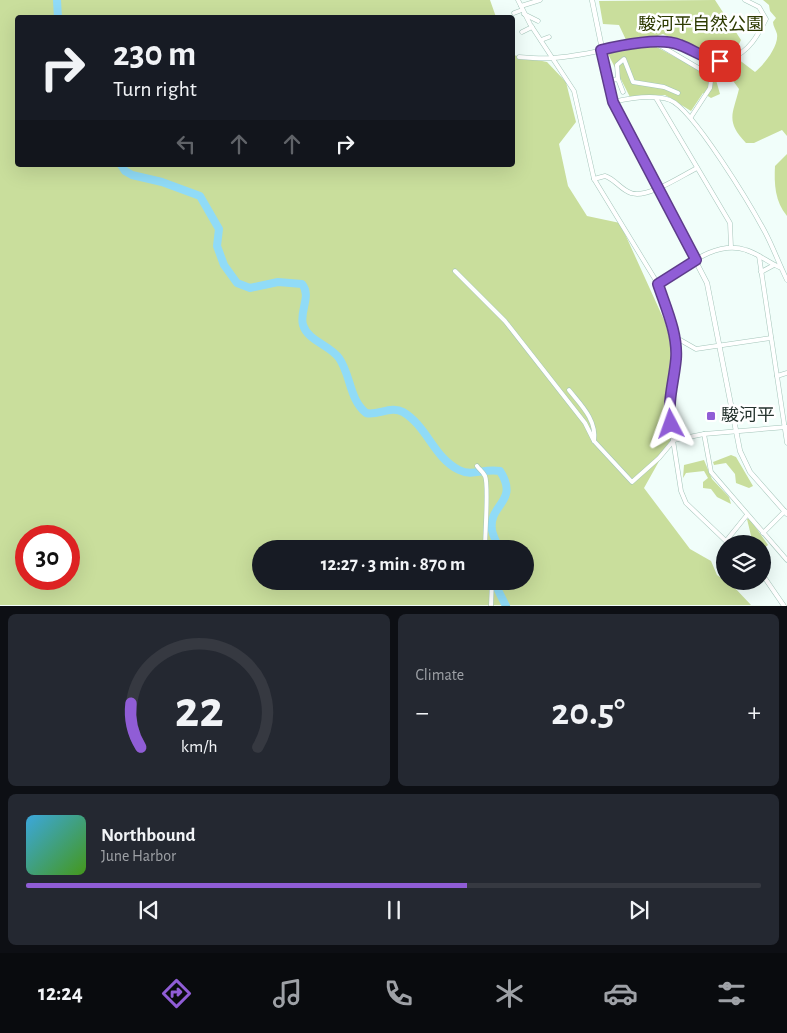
<!DOCTYPE html>
<html lang="en">
<head>
<meta charset="utf-8">
<style>
  :root { --surface:#171b24; --page:#242831; --text:#f1f3f6; --muted:#9ea1a6; --line:#363941; --accent:#905dd6 }
  body { margin:0; font-family:"Alegreya Sans","Noto Sans JP",sans-serif; background:var(--page); color:var(--text); height:100vh; display:flex; flex-direction:column; font-size:19px; white-space:nowrap }
  * { box-sizing:border-box; margin:0 }
  p { font-size:16px; color:var(--muted) }
  .icon { flex:none; width:28px; height:28px; fill:none; stroke:currentColor; stroke-width:2; stroke-linecap:round; stroke-linejoin:round }
  .map { position:relative; height:606px; overflow:hidden }
  .panel { display:flex; flex-direction:column; gap:8px; padding:8px; background:#0d0f14; flex:1 }
  .panel>* { flex:none }
  .top-card { position:absolute; left:15px; top:15px; width:500px; height:152px; border-radius:5px; box-shadow:0 5px 20px #0002; background:#171b24; color:var(--text); overflow:hidden }
  .tools { position:absolute; left:716px; top:535px; display:grid; gap:10px }
  .tools a { display:grid; place-items:center; width:55px; height:55px; border-radius:50%; background:var(--surface); box-shadow:0 5px 20px #0002; font-size:25px }
  .speed { position:absolute; left:15px; top:525px; display:flex; gap:10px; font-size:25px; font-weight:700; text-align:center }
  .speed>* { display:grid; place-content:center; width:65px; height:65px; border-radius:50%; background:var(--surface); box-shadow:0 5px 20px #0002; line-height:1 }
  .speed .limit { border:8px solid #d22; background:#fff; color:#111 }
  .pin { position:absolute; display:grid; place-items:center; width:42px; height:42px; color:#fff; margin:-21px; border-radius:10px; box-shadow:0 2px 8px #0006 }
  .me { position:absolute; width:55px; margin:-28px; rotate:356deg; stroke-linejoin:round; filter:drop-shadow(0 0 4px #0008) }
  .turn { display:flex; align-items:center; gap:18px; height:105px; padding:0 15px; font-size:22px }
  .turn .icon { width:65px; height:65px; stroke-width:2.5 }
  .turn b { display:block; font-size:35px; line-height:42px }
  .lanes { display:flex; align-items:center; height:48px; padding:0 15px; background:#0003; justify-content:center; gap:25px; direction:ltr }
  .lanes .off { opacity:.35 }
  .big { font-size:38px; font-weight:700; line-height:1.1 }
  .panel .widget { flex:1; display:flex; flex-direction:column; justify-content:center; gap:8px; min-width:0; padding:0 18px; border-radius:8px; background:var(--page) }
  .panel .dial { align-items:center; gap:0 }
  .dial svg { height:130px; overflow:visible; fill:none; stroke:var(--line); stroke-width:7; stroke-linecap:round; text-anchor:middle }
  .dial text { fill:var(--text); stroke:none }
  .song { display:flex; align-items:center; gap:15px }
  .cover { width:60px; height:60px; border-radius:8px; background:linear-gradient(135deg,hsl(200 70% 55%),hsl(100 70% 35%)) }
  .played { height:5px; border-radius:2px; background:linear-gradient(90deg,var(--accent) 60%,var(--line) 60%) }
  .keys { display:flex; justify-content:space-around; direction:ltr }
  .heat { display:flex; justify-content:space-between; align-items:center; font-size:28px; direction:ltr }
  .panel .tiles { flex:1; display:grid; gap:8px; grid-template-columns:1fr 1fr }
  .widget:last-child { grid-column:span 2 }
  .trip { position:absolute; left:252px; top:540px; width:282px; height:50px; border-radius:25px; background:var(--surface); box-shadow:0 5px 20px #0002; font-weight:700; line-height:50px; text-align:center }
  .tab-bar { display:flex; height:80px; justify-content:space-around; align-items:center; background:#090b0e; color:var(--muted) }
  .tab-bar .icon { width:35px; height:35px }
  .tab-bar .active { color:var(--accent) }
  .tab-bar b { font-size:22px; color:var(--text) }
  .map>svg:first-child { display:block }
  .green { fill:#c9de9c; fill-rule:evenodd }
  .lines { fill:none; stroke-linecap:round; stroke-linejoin:round }
  .river { stroke:#90dbf7; stroke-width:8 }
  .minor-casing { stroke:#a4c5ba; stroke-width:5 }
  .tertiary-casing { stroke:#a4c5ba; stroke-width:5.5 }
  .minor { stroke:#fff; stroke-width:4 }
  .tertiary { stroke:#fff; stroke-width:4.5 }
  .route-casing { stroke:#5e3c8b; stroke-width:12 }
  .route { stroke:#905dd6; stroke-width:9 }
  .poi-dot { fill:#905dd6; stroke:#fff; stroke-width:2 }
  .labels { text-anchor:middle; dominant-baseline:central; stroke-width:5; stroke-linejoin:round; paint-order:stroke }
  .park-label { font-size:18px; fill:#2d3a00; stroke:#fff }
  .poi-label { font-size:18px; fill:#25332e; stroke:#fff; text-anchor:start }
</style>
</head>
<body>
<div class="map">
<svg width="787" height="606" viewBox="0 0 787 606">
  <rect width="100%" height="100%" fill="#f1fefa"/>
  <g class="green">
    <path d="M0,0h490l6,17 -478,1v147h494l1,-110 34,7 19,20 10,40 -17,22 9,42 19,30 33,7 45,99 5,18 1,34 -7,34 8,30 -28,50 46,61 21,12 6,14 17,12 17,18h-751zM26,536h43v43h-43zM261,549h265v32h-265z"/>
    <path d="M715,0l26,40 -5,10 -18,7 -20,-5 -35,-18 -17,6 -19,2 -8,-17 -16,-1 -4,-23z"/>
    <path d="M763,0h24v136l-5,-6 -28,13h-8c-21,-22 -13,-29 -7,-54l-8,-11 -16,-3 -6,-6 29,-10 17,13c9,-7 24,-26 22,-38 -1,-4 -4,-8 -4,-12l3,-4 -6,-7 -1,-6z"/>
    <path d="M653,45l57,31 6,4 4,14 -9,4 -8,-5 -12,18 -26,-16 -35,2 -23,-45z"/>
    <path d="M787,154v62c-12,-14 -13,-32 -12,-50z"/>
    <path d="M731,455l5,2 17,29 -4,2 -13,-5 -1,-9 -9,-11 -12,2 -1,-3z"/>
    <path d="M704,460l8,19 17,18 2,7 -14,-7 -6,-8 -8,-1v-6l5,-4 -4,-7 -18,2 -3,5 1,-13z"/>
    <path d="M747,519h3l18,26 -5,4 -1,-5h-9z"/>
  </g>
  <g class="lines">
    <g class="river">
      <path d="M57,0l1,18"/>
      <path d="M121,165l4,6 7,4 30,7 38,14 19,33 -2,17 7,19 13,18 13,5 28,-6 24,2c10,12 -3,27 1,41 5,16 27,20 36,33 12,17 10,41 27,55 12,3 25,-8 37,-1 24,14 31,46 56,58 14,7 24,-2 41,1 20,31 -12,33 -8,59 1,6 5,13 7,19"/>
      <path d="M498,581v9l8,16"/>
    </g>
    <defs>
      <g id="minor">
        <path d="M518,0l12,24 44,67 20,88 64,105 17,53 1,21 -8,50 13,83 5,12 43,41"/>
        <path d="M521,6l19,-6"/>
        <path d="M514,13l8,-3"/>
        <path d="M524,14l14,7"/>
        <path d="M522,32l10,-5"/>
        <path d="M541,40l8,-3"/>
        <path d="M656,43l44,26 11,12 -1,7 -19,29"/>
        <path d="M519,57c11,1 23,2 34,1 38,-2 75,-17 114,-15 23,1 39,24 64,15 18,-6 27,-23 35,-39l-7,-12 -14,-7"/>
        <path d="M618,79l-1,-14 7,-6 9,23 31,5 14,6"/>
        <path d="M607,81l11,-2 5,13"/>
        <path d="M656,98l74,125 1,24"/>
        <path d="M613,102c17,-4 40,-8 57,-2 23,9 81,106 95,132 8,15 14,32 22,48"/>
        <path d="M594,179l11,-3c10,3 16,14 26,17 16,6 50,-17 66,-25"/>
        <path d="M759,256l28,187"/>
        <path d="M455,271l50,50 80,102 9,18 38,41 27,-24 15,-18 30,-6 83,-7"/>
        <path d="M761,272l13,-7"/>
        <path d="M658,284c25,-15 57,-45 88,-34 13,4 23,13 35,18"/>
        <path d="M675,337l21,12 75,-11"/>
        <path d="M777,376l10,-3"/>
        <path d="M569,390c12,15 28,30 25,51"/>
        <path d="M704,434l7,38 76,88"/>
        <path d="M477,466c2,3 6,6 8,10 4,8 0,58 0,73"/>
        <path d="M763,533l22,-22"/>
        <path d="M726,541l21,-26"/>
        <path d="M762,574l22,32"/>
        <path d="M491,606l1,-25"/>
      </g>
      <path id="tertiary" d="M592,0l21,102 94,181 33,168 10,21 37,42"/>
    </defs>
    <use href="#minor" class="minor-casing"/>
    <use href="#tertiary" class="tertiary-casing"/>
    <use href="#minor" class="minor"/>
    <use href="#tertiary" class="tertiary"/>
  </g>
  <g class="lines">
    <defs>
      <path id="route" d="M671,424c-4,-23 3,-42 5,-65 2,-25 -10,-51 -18,-75l38,-24 -83,-158 -12,-52c20,-5 60,-13 79,-5 14,5 24,14 40,16"/>
    </defs>
    <use href="#route" class="route-casing"/>
    <use href="#route" class="route"/>
  </g>
  <rect class="poi-dot" x="706" y="411" width="10" height="10" rx="2.5"/>
  <g class="labels">
    <g class="park-label">
      <text x="701" y="25">駿河平自然公園</text>
    </g>
    <g class="poi-label">
      <text x="721" y="416">駿河平</text>
    </g>
  </g>
</svg>
<div class="tools">
<a><svg class="icon" aria-label="layers" viewBox="0 0 24 24"><path d="M12 4l9 5-9 5-9-5zM3 14l9 5 9-5"/></svg></a>
</div>
<div class="speed"><div class="limit">30</div></div>
<div class="pin" style="left:720px;top:61px;background:#d93025"><svg class="icon" aria-label="arrive" viewBox="0 0 24 24"><path d="M6 21V4h12l-3 4 3 4H6"/></svg></div>
<svg class="me" style="left:671px;top:424px" viewBox="-20 -20 40 40"><path d="M0-17L14 15 0 8-14 15z" fill="#905dd6" stroke="#fff" stroke-width="4"/></svg>
<div class="trip">12:27 · 3 min · 870 m</div>
<div class="top-card">
<div class="turn"><svg class="icon" aria-label="right" viewBox="0 0 24 24"><path d="M7 20v-9h11M14 6l5 5-5 5"/></svg><div><b>230 m</b>Turn right</div></div>
<div class="lanes"><svg class="icon off" aria-label="left" viewBox="0 0 24 24"><path d="M17 20v-9H6M10 6l-5 5 5 5"/></svg><svg class="icon off" aria-label="ahead" viewBox="0 0 24 24"><path d="M12 20V5M6 11l6-6 6 6"/></svg><svg class="icon off" aria-label="ahead" viewBox="0 0 24 24"><path d="M12 20V5M6 11l6-6 6 6"/></svg><svg class="icon" aria-label="right" viewBox="0 0 24 24"><path d="M7 20v-9h11M14 6l5 5-5 5"/></svg></div>
</div>
</div>
<section class="panel">
<div class="tiles">
<div class="widget dial"><svg viewBox="0 0 100 80">
<path d="M14 69A42 42 0 1 1 86 69"/>
<path d="M14 69A42 42 0 0 1 8 42" stroke="#905dd6"/>
<text x="50" y="56" font-size="32" font-weight="700">22</text>
<text x="50" y="72" font-size="11">km/h</text>
</svg></div>
<div class="widget"><p>Climate</p>
<div class="heat"><a>−</a><b class="big">20.5°</b><a>+</a></div>
</div>
<div class="widget">
<div class="song"><i class="cover"></i><div><b>Northbound</b><p>June Harbor</p></div></div>
<div class="played"></div>
<div class="keys"><svg class="icon" aria-label="previous" viewBox="0 0 24 24"><path d="M18 5L8 12l10 7zM5 5v14"/></svg><svg class="icon" aria-label="pause" viewBox="0 0 24 24"><path d="M8 5v14M16 5v14"/></svg><svg class="icon" aria-label="next" viewBox="0 0 24 24"><path d="M6 5l10 7-10 7zM19 5v14"/></svg></div>
</div>
</div>
</section>
<nav class="tab-bar">
<b>12:24</b>
<svg class="icon active" aria-label="directions" viewBox="0 0 24 24"><path d="M12 3l9 9-9 9-9-9zM9 14v-3h6M13 9l2 2-2 2"/></svg>
<svg class="icon" aria-label="music" viewBox="0 0 24 24"><path d="M9 18V5l10-2v13"/><circle cx="6" cy="18" r="3"/><circle cx="16" cy="16" r="3"/></svg>
<svg class="icon" aria-label="phone" viewBox="0 0 24 24"><path d="M5 4h4l2 5-3 2q2 4 5 5l2-3 5 2v4C11 20 4 13 5 4z"/></svg>
<svg class="icon" aria-label="climate" viewBox="0 0 24 24"><path d="M12 3v18M4 7l16 10M4 17L20 7"/></svg>
<svg class="icon" aria-label="car" viewBox="0 0 24 24"><path d="M5 17H2v-5l4-1 3-4h7l3 4 3 1v5h-3M9 17h6M6 11h13"/><circle cx="7" cy="17" r="2"/><circle cx="17" cy="17" r="2"/></svg>
<svg class="icon" aria-label="filters" viewBox="0 0 24 24"><path d="M4 7h16M4 17h16"/><circle cx="9" cy="7" r="2"/><circle cx="15" cy="17" r="2"/></svg>
</nav>
</body>
</html>
